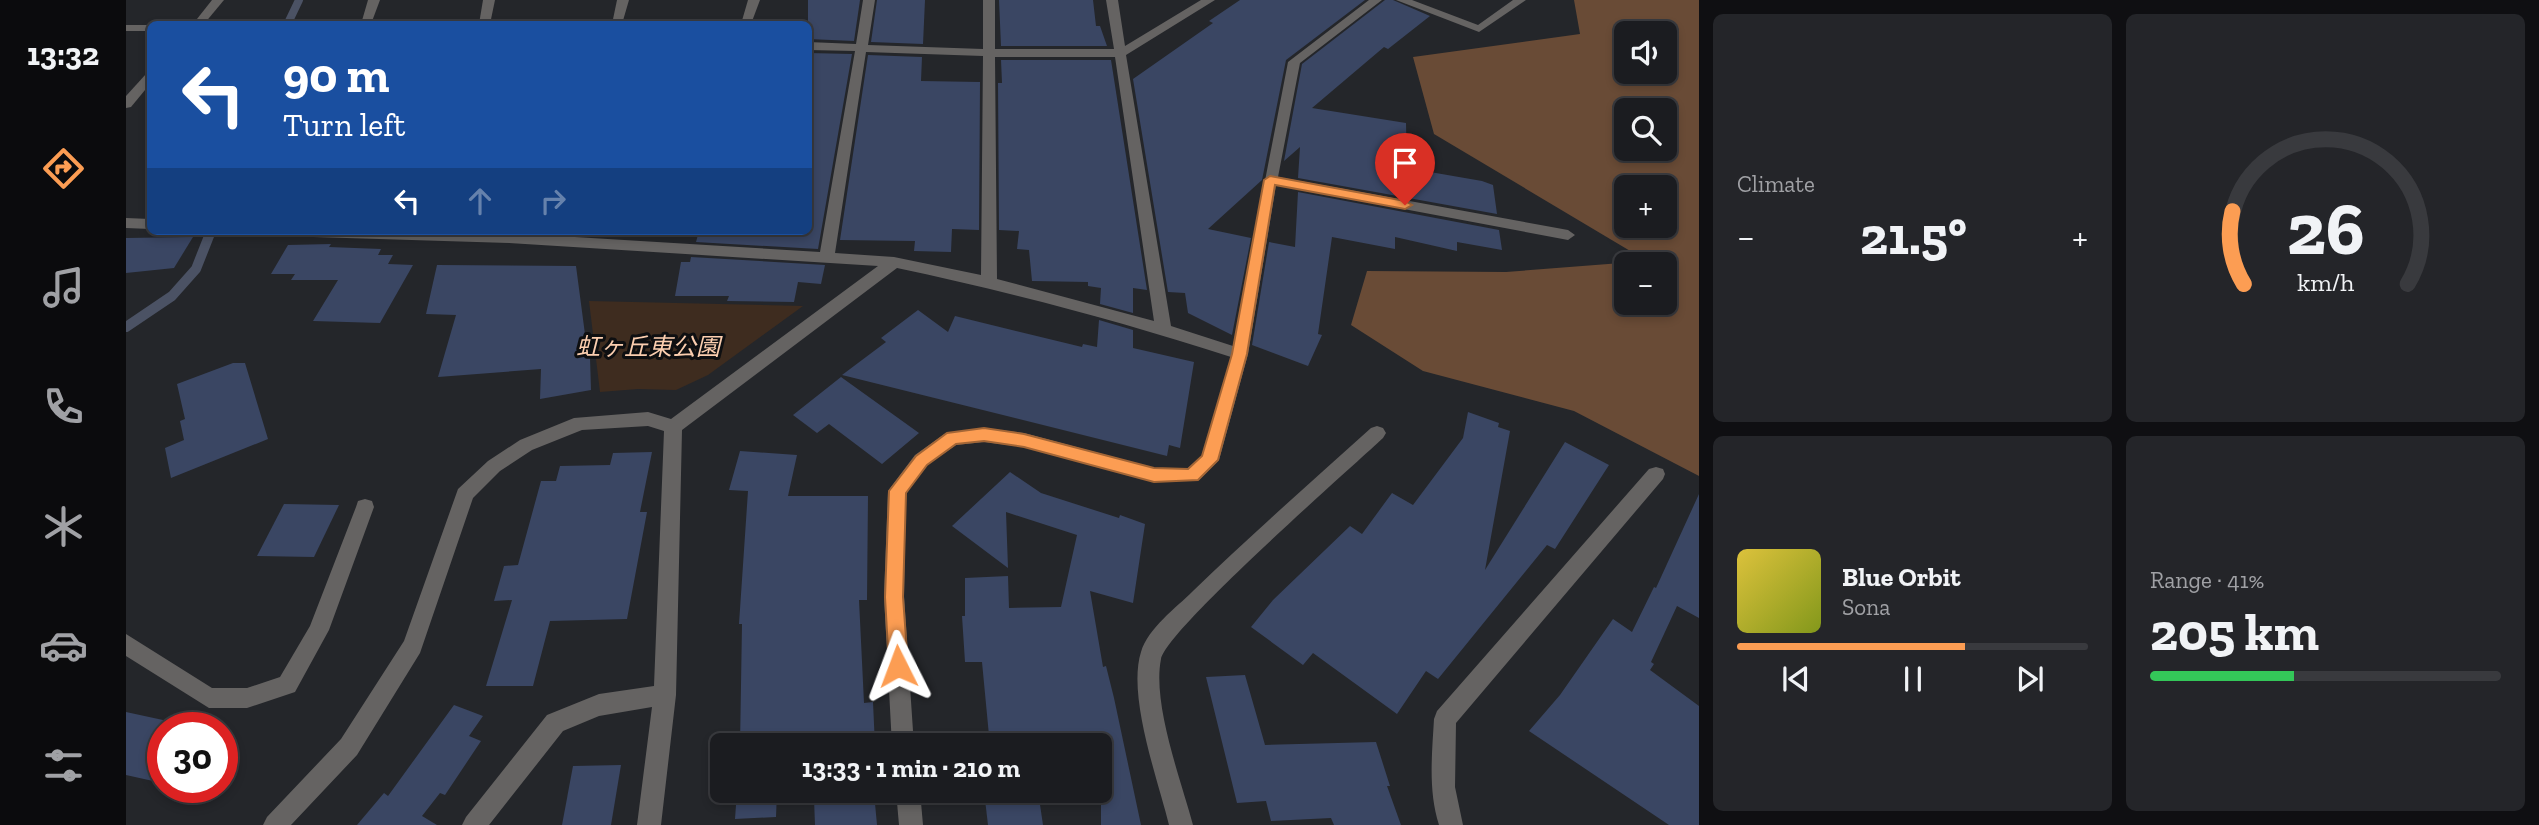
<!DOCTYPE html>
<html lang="en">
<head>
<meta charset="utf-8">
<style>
  :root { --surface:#1b1c20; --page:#242529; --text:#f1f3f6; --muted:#a0a1a5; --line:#393a3e; --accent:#fc9d53 }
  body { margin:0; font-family:"Zilla Slab","Noto Sans JP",serif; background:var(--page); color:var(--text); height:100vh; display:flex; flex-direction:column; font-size:26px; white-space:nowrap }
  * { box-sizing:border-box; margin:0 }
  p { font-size:23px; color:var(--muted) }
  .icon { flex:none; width:38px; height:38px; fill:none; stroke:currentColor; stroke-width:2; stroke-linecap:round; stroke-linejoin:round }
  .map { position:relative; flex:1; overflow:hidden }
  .sheet { display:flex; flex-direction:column; gap:14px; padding:14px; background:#0f0f12; width:840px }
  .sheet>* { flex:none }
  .hud { position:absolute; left:21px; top:21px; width:665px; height:214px; border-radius:10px; box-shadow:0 4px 10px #0003,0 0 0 2px var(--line); background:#1a4fa0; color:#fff; overflow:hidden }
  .tools { position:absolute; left:1488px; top:21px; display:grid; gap:14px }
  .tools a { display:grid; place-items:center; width:63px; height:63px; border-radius:10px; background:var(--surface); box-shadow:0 4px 10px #0003,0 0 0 2px var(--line); font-size:35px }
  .speed { position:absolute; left:21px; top:712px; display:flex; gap:14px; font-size:35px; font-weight:700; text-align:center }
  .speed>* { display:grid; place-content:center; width:91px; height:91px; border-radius:50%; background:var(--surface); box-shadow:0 4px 10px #0003,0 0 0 2px var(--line); line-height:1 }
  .speed .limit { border:10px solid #d22; background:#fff; color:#111 }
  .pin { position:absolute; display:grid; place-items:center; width:60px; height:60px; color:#fff; margin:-72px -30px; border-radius:50% 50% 50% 0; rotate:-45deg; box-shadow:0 0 7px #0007 }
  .pin .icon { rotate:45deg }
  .me { position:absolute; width:77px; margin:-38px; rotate:357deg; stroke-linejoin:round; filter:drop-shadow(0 0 5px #0008) }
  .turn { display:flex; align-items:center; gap:24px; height:147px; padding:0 21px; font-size:32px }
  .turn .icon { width:91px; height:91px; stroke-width:2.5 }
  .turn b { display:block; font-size:49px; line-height:60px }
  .lanes { display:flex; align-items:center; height:66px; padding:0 21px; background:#0003; justify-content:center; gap:35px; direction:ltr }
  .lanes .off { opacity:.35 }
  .big { font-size:52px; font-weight:800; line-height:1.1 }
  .sheet .widget { flex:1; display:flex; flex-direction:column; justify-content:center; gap:10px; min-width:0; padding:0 24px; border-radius:10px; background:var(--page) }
  .sheet .dial { align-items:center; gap:0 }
  .dial svg { height:182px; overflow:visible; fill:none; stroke:var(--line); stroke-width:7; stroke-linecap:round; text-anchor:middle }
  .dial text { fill:var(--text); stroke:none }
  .song { display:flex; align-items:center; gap:21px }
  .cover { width:84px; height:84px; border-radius:10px; background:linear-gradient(135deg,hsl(50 70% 55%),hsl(70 70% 35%)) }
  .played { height:7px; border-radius:4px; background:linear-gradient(90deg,var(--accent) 65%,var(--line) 65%) }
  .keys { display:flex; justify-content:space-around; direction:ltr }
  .heat { display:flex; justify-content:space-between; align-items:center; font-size:38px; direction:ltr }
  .charge { height:10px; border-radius:5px; background:linear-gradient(90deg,#34c759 41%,var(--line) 0) }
  .sheet .tiles { flex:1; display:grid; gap:14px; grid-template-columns:repeat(2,1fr) }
  .trip { position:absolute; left:584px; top:733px; width:402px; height:70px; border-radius:10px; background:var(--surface); box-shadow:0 4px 10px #0003,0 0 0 2px var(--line); font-weight:800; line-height:70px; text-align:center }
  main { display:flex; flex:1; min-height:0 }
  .tab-bar { display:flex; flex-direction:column; width:126px; justify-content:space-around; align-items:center; background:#0b0b0d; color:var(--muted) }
  .tab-bar .icon { width:49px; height:49px }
  .tab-bar .current { color:var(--accent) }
  .tab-bar b { font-size:32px; color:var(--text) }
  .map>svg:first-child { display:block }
  .green { fill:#3e2c1f }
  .forest { fill:#694b36; fill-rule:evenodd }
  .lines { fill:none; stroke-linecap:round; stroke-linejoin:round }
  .stream-far1 { stroke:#4b5264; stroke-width:8 }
  .stream { stroke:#4b5264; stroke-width:10 }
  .building { fill:#3a4663 }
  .minor { fill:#656362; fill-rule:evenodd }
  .route { fill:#fc9d53; stroke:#a46636; stroke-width:2 }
  .labels { text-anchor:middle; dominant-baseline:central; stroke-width:6; stroke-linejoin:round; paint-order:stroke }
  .park-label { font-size:24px; font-style:italic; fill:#fbceaf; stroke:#0e0f11 }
</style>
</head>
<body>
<main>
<nav class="tab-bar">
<b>13:32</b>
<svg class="icon current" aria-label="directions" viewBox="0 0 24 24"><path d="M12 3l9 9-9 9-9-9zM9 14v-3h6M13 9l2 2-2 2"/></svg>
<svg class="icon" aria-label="music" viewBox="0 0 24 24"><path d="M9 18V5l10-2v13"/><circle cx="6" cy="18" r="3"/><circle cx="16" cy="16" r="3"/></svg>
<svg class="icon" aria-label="phone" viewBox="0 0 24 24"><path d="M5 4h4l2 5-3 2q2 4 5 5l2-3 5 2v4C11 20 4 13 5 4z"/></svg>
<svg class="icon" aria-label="climate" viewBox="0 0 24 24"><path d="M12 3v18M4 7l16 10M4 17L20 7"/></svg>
<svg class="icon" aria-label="car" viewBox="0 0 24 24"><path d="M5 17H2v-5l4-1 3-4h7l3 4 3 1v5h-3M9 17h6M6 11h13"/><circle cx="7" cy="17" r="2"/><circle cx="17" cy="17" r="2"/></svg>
<svg class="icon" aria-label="filters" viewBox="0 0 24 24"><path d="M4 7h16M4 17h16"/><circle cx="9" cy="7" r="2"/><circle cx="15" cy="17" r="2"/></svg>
</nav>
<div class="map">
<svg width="1573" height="825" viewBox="0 0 1573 825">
  <rect width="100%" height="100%" fill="#24262a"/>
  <path class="green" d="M463,301l214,5 -95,69 -32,15 -38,-1 -38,3z"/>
  <path class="forest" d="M1448,0h125v476l-125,-65 -151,-40 -72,-46 16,-54 139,1 141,-11 -213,-127 -21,-77 167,-23zM1500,33h38v39h-38zM1500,110h38v39h-38zM1500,187h38v39h-38zM1500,264h38v39h-38z"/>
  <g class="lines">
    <path class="stream-far1" d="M163,21l10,-21"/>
    <path class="stream" d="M0,327l46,-31 24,-27 15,-38"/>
  </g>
  <g class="building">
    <path d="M682,0h52l-6,41 -46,-2z"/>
    <path d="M751,0h48l-2,44 -52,-2z"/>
    <path d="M873,0h94l3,26h4l7,20h-106z"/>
    <path d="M1114,0h125l-79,60 -24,120 -54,49 43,9 -19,97 -44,-22 -3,-20 -17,-1 -35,-213 80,-56 -4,-2z"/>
    <path d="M1259,0h8l37,16 -42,33 -4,-2 -72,61 94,15 1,45 75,13 11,4 4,29 -199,-36 2,-31 -16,14 18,-97z"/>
    <path d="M682,53l44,1 -34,195 -122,-7 3,-11h109z"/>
    <path d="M742,55l54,2 -1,24 59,1 -1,148 -27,-1 -1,23 -37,-1 1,-10 -75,-1z"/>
    <path d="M875,60h110l36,230 -14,-2v25l-33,-9 1,-16 -13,-2v-4l-56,-1 -3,-31 -12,-1 2,-18 -20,-1 -1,-147h4z"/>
    <path d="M1172,192l201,38 3,20 -45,-8v9l-62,-14v12l-63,-12 -14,97 4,1 -14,31 -56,-21 17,-103 26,5z"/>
    <path d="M67,237l-19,31 -48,5v-35z"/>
    <path d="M205,244l-2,3 52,2 -3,6h15l-5,9 25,1 -33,58 -67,-2 25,-41h-47l4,-6h-24l17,-29z"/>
    <path d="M565,257l134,8 -4,19 -23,-2 -4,20 -67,-1 2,-5h-54l6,-34h9z"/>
    <path d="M311,265l139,1 12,91h2l1,33 -51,9 1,-30 -103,8 18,-62 -30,-1z"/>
    <path d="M792,310l30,22 7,-16 127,31 1,-3 14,3 2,-27 34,10v18l61,14 -14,86 -11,-3 -2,11 -325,-81 44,-33 -5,-4z"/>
    <path d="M107,363h12l23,76 -97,39 -6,-30 19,-8 -4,-19 5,-2 -8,-35z"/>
    <path d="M715,377l78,56 -37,31 -53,-40 -12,9 -24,-18z"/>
    <path d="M1342,412l31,11 -1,4 12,4 -25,139 80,-128 44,23 -54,84 -8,-4 -109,134 -12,-8 -29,43 -84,-61 -10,12 -52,-38 22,-27 77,-74 12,8 30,-41 21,12 50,-67z"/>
    <path d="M614,451l57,4 -9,41h80l-1,104h-8l5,103 9,-1 2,44h-135l2,-122h-3l9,-133 -19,-1z"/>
    <path d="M526,452l-12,60h7l-20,107 -77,2 -17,65h-47l26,-86 -18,1 10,-35 14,-1 23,-84h15l4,-15 50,-1 3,-12z"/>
    <path d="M884,472l31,21 78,25 1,-3 25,9 -12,79 -43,-12 13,76 3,-1 8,32 27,127h-40v-79h-111l-8,-84h-17l-3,-46h3v-38l43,-2 1,32 52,-1 16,-72 -71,-23 2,56 -56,-42z"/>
    <path d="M1573,494v124l-22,-12 -26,56 3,2 -4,6 49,36v119h-30l-140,-94 31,-36 53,-76 19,13 22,-45 2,1z"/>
    <path d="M158,504l55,1 -25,52 -57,-1z"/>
    <path d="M1119,675l20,70 111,-3 14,44h-3l14,39h-67l-3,-7 -60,3 -5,-20 -29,2 -31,-126z"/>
    <path d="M328,705l29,11 -14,20 12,5 -36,54 -5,-2 -18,23 15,9h-80l27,-32 4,3z"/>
    <path d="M0,712l37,8v47l-10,14 -27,-6z"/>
    <path d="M495,765l-10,60h-49l11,-59z"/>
    <path d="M611,791h40l-1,26 -41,2z"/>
    <path d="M858,791h54l5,34h-55z"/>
    <path d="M748,793l3,32h-62l-1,-26z"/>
  </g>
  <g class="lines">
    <g class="minor">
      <path d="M86,0h12l-20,24h-11z"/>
      <path d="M242,0h12l-9,24h-10z"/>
      <path d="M357,0h12l-5,24h-11z"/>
      <path d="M491,0h12l-7,24h-10z"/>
      <path d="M622,0h12l-9,24h-10z"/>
      <path d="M737,0h12l-7,45 115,4v-49h12v49h119l-8,-49h12l7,46 76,-46h14l-89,55 45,271 62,20 55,-284 81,-62h13l-82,63 -22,114 290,53 7,5 -7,5 -292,-55 -28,169 -29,106 -20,20 -45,2 -130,-35 -40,-5 -28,3 -29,20 -21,28 -2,103 10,150h-22l-8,-150 4,-105 27,-36 31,-22 38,-5 40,5 130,35h34l14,-12 29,-99c-110,-36 -221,-65 -334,-89l-215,162 -6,265 -15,130h-24l15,-118 -53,9 -36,15 -74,94h-27l4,-8 81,-102 52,-21 55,-8 10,-255 -16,-5 -66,4 -50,20 -32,21 -27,27 -53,155 -63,102 -66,70h-28l4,-8 74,-78 63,-98 54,-152 30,-28 32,-21 54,-22 74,-6 23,7 207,-153 -369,-23 -228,-7 -7,-5 235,2 311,19 35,-201 -47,-1v-8l48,2zM740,52l117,4 -2,219 -87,-18 -59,-4zM869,57h120l39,264 -157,-42z"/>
      <path d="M1270,0h16l66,25 35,-25h13l-47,32z"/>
      <rect x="0" y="25" width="24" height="6"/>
      <path d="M24,73v11l-19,23 -5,1v-12l20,-22z"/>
      <path d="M0,218l24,1v10l-24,-1z"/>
      <path d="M1251,426l6,2 3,5 -3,5c-33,31 -216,191 -222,221 -9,45 20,121 32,166h-24c-11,-45 -42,-129 -28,-173 7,-24 35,-44 52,-61 58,-56 118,-109 178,-163z"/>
      <path d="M1530,467l7,2 2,5 -2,5 -207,244 -1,64 8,38h-24c-11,-34 -7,-71 -5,-106l3,-8 212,-242z"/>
      <path d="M239,499l7,2 2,6 -45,123 -34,62 -48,16h-38l-83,-52v-22l86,54h35l33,-11 30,-51 46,-119 2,-6z"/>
      <path d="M770,791h24l3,34h-24z"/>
    </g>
  </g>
  <path class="route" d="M1144,176l135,25 7,4 -7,4 -130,-24 -28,169 -29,106 -20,20 -44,2 -130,-35 -40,-6 -28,3 -29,21 -21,28 -3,104 5,69 -3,7 -7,3 -7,-3 -2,-7 -4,-69 4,-106 27,-35 31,-23 37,-5 40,6 130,34 34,1 14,-13 30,-102 32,-174z"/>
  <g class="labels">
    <g class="park-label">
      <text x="522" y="346">虹ヶ丘東公園</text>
    </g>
  </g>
</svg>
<div class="tools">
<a><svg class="icon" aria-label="sound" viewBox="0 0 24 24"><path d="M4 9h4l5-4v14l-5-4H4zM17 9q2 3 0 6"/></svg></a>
<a><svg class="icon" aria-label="search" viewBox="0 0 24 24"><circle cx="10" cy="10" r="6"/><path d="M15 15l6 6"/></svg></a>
<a>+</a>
<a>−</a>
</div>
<div class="speed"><div class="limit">30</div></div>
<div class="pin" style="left:1279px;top:205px;background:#d93025"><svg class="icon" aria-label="arrive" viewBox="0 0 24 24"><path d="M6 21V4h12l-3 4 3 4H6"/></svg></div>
<svg class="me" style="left:772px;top:666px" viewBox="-20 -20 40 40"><path d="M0-17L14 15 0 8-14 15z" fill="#fc9d53" stroke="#fff" stroke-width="4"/></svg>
<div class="trip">13:33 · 1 min · 210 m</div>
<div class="hud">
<div class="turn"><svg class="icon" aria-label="left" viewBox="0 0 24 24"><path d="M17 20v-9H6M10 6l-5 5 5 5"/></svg><div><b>90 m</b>Turn left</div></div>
<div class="lanes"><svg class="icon" aria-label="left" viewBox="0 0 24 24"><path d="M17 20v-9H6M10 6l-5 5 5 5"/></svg><svg class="icon off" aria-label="ahead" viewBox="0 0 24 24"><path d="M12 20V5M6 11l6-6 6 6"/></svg><svg class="icon off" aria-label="right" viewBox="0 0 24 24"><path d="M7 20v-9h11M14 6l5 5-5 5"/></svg></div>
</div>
</div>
<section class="sheet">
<div class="tiles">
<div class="widget"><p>Climate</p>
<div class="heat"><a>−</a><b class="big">21.5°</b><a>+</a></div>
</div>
<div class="widget dial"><svg viewBox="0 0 100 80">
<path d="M14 69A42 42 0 1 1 86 69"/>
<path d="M14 69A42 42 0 0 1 9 37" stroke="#fc9d53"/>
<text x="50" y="56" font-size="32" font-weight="700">26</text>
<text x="50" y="72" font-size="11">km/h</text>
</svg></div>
<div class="widget">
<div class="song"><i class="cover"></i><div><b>Blue Orbit</b><p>Sona</p></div></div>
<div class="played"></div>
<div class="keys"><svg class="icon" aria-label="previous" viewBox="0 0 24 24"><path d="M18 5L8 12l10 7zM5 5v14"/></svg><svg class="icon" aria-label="pause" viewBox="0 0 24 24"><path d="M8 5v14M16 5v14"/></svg><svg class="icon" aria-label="next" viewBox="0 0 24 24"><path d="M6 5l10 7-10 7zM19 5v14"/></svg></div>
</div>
<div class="widget"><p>Range · 41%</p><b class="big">205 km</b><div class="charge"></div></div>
</div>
</section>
</main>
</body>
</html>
